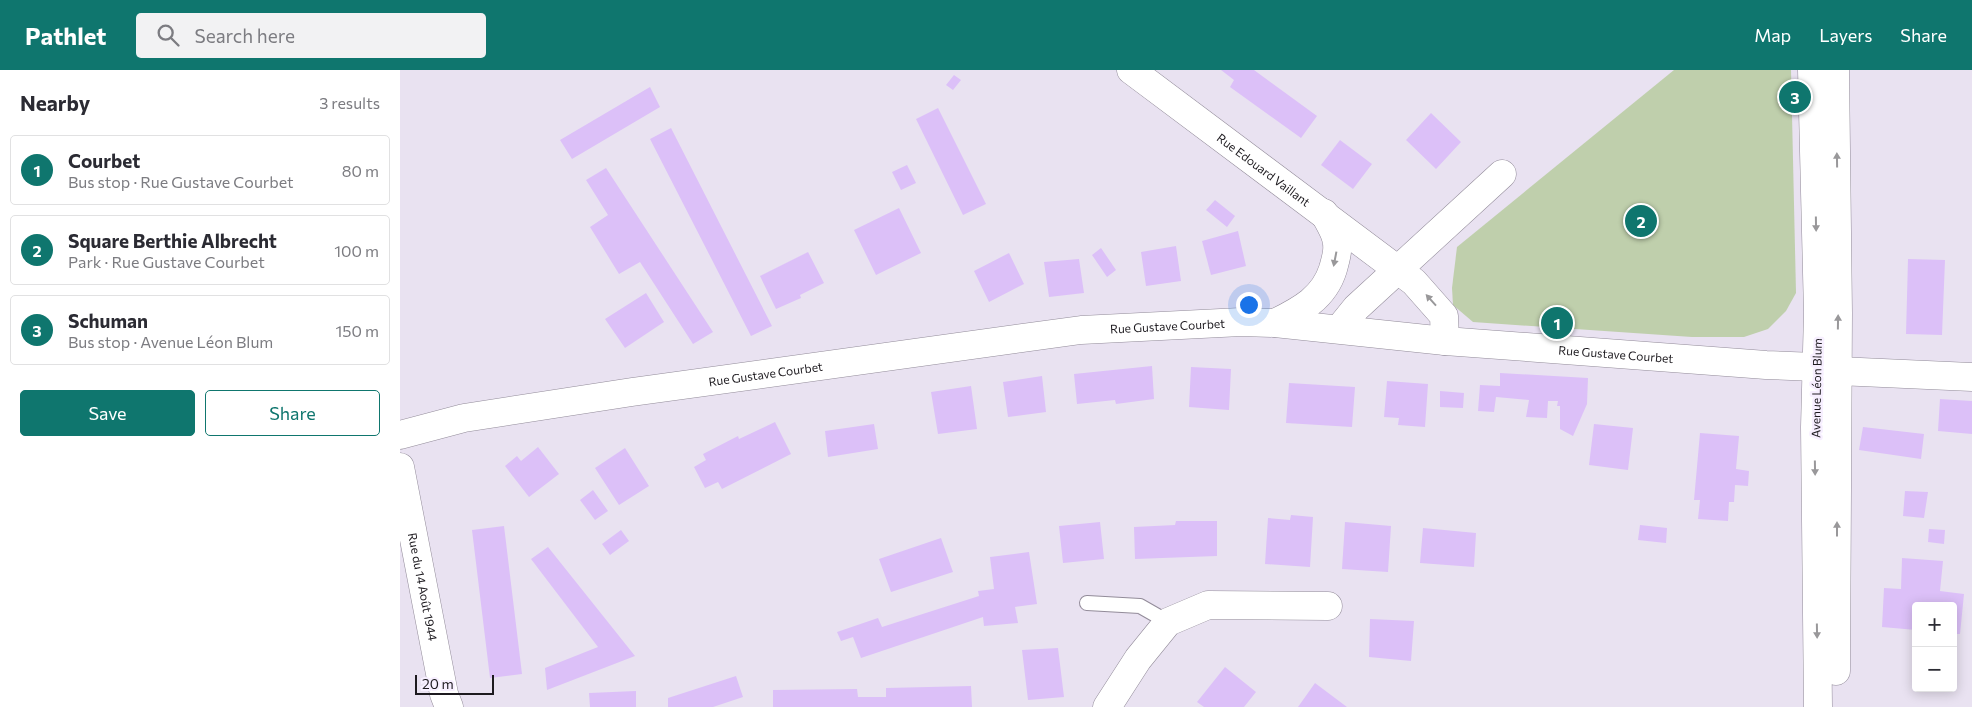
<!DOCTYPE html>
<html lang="en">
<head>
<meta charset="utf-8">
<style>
	body { margin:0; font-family:Commissioner,sans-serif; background:#f2f2f3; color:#2b2b33 }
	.controls { position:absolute; right:15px; bottom:15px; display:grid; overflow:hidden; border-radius:5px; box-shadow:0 2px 12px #0003 }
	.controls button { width:45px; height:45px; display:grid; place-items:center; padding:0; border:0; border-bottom:1px solid #e1e1e2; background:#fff; color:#2b2b33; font:25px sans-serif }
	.scale { position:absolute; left:15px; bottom:12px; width:79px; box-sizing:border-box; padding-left:5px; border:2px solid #1d1a1f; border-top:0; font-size:14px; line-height:18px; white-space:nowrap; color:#1d1a1f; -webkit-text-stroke:4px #f7efff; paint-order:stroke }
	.you { position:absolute; left:848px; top:234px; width:18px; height:18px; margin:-12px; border:4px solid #fff; border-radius:50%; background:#1a73e8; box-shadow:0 0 0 8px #1a73e833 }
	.badge { display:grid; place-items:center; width:32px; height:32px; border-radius:50%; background:#0f766e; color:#fff; font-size:16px; font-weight:700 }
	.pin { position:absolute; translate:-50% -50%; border:2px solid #fff; box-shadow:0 1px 5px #0006 }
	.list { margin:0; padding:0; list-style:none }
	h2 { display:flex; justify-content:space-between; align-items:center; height:65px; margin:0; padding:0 20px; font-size:21px }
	h2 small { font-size:16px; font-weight:400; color:#7c7c81 }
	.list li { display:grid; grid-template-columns:32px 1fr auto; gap:15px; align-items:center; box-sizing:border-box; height:70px; margin:0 10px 10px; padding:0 10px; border:1px solid #e1e1e2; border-radius:5px }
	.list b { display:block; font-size:19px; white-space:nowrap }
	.list p { margin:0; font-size:16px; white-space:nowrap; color:#7c7c81 }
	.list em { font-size:16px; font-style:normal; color:#7c7c81 }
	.actions { display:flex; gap:10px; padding:15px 20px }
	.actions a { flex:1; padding:11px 0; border:1px solid #0f766e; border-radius:5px; text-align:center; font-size:18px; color:#0f766e }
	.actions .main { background:#0f766e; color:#fff }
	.icon { flex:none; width:28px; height:28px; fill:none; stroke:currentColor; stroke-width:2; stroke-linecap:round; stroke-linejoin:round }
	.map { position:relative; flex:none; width:1572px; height:637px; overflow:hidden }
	header { display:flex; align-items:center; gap:30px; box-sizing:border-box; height:70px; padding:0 25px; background:#0f766e; color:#fff }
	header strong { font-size:24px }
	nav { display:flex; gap:28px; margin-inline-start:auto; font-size:18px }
	.search { width:350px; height:45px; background:#f2f2f3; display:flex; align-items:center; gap:12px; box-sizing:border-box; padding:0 18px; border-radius:5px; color:#7c7c81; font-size:19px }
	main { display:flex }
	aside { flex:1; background:#fff }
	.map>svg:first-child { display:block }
	.green { fill:#bfcfac }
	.building { fill:#dcc0f8 }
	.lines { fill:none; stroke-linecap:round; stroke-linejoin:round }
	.service-casing { stroke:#928b99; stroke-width:16 }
	.minor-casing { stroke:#928b99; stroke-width:29 }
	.tertiary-casing { stroke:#928b99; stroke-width:29 }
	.secondary-casing { stroke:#928b99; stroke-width:29 }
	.service { stroke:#fff; stroke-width:14 }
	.minor { stroke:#fff; stroke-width:28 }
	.tertiary { stroke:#fff; stroke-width:28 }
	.secondary { stroke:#fff; stroke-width:28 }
	.oneway { fill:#99989a }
	.labels { text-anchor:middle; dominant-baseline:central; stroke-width:5; stroke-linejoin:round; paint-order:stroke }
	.street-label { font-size:12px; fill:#1d1a1f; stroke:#f7efff }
</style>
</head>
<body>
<header>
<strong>Pathlet</strong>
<div class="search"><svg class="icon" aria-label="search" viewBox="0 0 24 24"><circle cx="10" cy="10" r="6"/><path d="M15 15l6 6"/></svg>Search here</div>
<nav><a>Map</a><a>Layers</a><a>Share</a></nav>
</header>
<main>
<aside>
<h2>Nearby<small>3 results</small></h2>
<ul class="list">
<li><span class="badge">1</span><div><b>Courbet</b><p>Bus stop · Rue Gustave Courbet</p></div><em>80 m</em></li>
<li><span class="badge">2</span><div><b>Square Berthie Albrecht</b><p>Park · Rue Gustave Courbet</p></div><em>100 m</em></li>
<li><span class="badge">3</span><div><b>Schuman</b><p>Bus stop · Avenue Léon Blum</p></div><em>150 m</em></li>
</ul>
<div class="actions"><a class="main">Save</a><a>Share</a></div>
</aside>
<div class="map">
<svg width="1572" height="637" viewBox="0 0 1572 637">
	<rect width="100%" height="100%" fill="#e9e2f1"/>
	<path class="green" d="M1274,0H1391L1396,223L1386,241L1368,259L1344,267H1292L1073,252L1053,235L1052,218L1057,177Z"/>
	<path class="building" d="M821,0H854L917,46L901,68L830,17L834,10Z
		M554,5L561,10L553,20L546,15Z
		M250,17L260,37L172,89L160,70Z
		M538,38L586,134L563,145L516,49Z
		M1031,43L1061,72L1036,99L1006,70Z
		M271,58L372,256L351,266L250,69Z
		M940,70L972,94L953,119L921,95Z
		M507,95L516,113L501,120L492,102Z
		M206,98L313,262L293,274L240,192L219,204L190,157L208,145L186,110Z
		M815,130L835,146L827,157L806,140Z
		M499,138L521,183L476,205L454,160Z
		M838,161L846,196L811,205L802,171Z
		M776,176L781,211L746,216L741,182Z
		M701,178L716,200L707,207L692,185Z
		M408,182L424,213L400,225L401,228L376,239L360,206Z
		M609,183L624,214L589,232L574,201Z
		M679,189L684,223L649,227L644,192Z
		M1508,189L1545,190L1542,265L1506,264Z
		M246,223L264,252L225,278L205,249Z
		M752,296L754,329L716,334L715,330L677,334L674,304Z
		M791,297L831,299L829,340L789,337Z
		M1100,303L1188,308L1187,334L1173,366L1160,359V336H1157L1158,331H1148L1147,348L1126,347L1129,330L1096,327L1094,342L1078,341L1080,315L1100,316Z
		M642,306L646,342L608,347L603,312Z
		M987,311L1028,314L1025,357L998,355L999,348L984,347Z
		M889,313L955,317L952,357L886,353Z
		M571,316L577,359L538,364L531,322Z
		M1040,321L1064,323L1063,338L1040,337Z
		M1540,329L1572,331V364L1538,361Z
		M375,352L391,384L322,419L318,412L305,418L294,397L306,390L303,384L338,366L339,369Z
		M474,354L478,379L428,387L425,361Z
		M1194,354L1233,358L1228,400L1189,395Z
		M1463,357L1524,364L1521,389L1459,380Z
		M1300,363L1339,366L1336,399L1349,401L1348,416L1335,415L1334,432H1329L1328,451L1298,449L1300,430H1294Z
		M138,377L159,404L129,427L105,396L117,386L121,391Z
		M225,378L249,416L219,435L195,398Z
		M193,420L208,441L195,450L180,430Z
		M1505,421L1528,422L1524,448L1503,446Z
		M891,445L913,447L910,497L865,494L868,448L890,450Z
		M776,451H817V486L735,489L734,457L775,455Z
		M700,452L704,489L663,493L659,456Z
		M945,452L991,456L988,502L942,499Z
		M1240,455L1267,458L1266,473L1238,470Z
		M104,456L122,604L90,608L72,460Z
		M1023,458L1076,463L1074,497L1020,493Z
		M1529,459L1545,460L1544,474L1528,472Z
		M221,460L229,471L210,485L202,474Z
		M541,468L553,502L491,522L479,489Z
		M148,477L235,586L147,620L145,598L198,577L131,489Z
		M629,482L637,534L615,537L618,553L584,556L583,547L461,588L453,567L441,571L437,562L478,548L482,557L579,526L578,521L594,519L590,487Z
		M1502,488L1543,491L1540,521L1564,524L1560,564H1553V536H1516V560L1482,557L1484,518L1501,519Z
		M970,549L1014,551L1011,591L969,587Z
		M658,578L664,627L628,630L622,580Z
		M825,597L856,622L844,637H804L797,632Z
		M336,606L343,627L313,637H268V628Z
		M915,613L947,637H898Z
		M571,616L572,637H373V620L457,619L458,627H486V618Z
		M236,621V637H190L189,623Z"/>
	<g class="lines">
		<g class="service-casing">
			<path id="service" d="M687,533L740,536L768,552"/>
		</g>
		<g class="minor-casing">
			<g id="minor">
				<path id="s1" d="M731,0L1014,212L1044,246L1045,271"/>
				<path d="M875,253C901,240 924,228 933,199C936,188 939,179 936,168C934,160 928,151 924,143"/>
				<path d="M939,259L956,238L1102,104"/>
				<path id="s2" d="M0,397L44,624L49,637"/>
				<path d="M707,637L738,589L768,552L808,535L928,536"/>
			</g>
		</g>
		<g class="tertiary-casing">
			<g id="tertiary">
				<path id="s3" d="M0,365L64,348L232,322L681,260L841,252L875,253L1045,271L1366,295L1416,297L1438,301L1572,307"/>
			</g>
		</g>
		<g class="secondary-casing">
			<path id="secondary" d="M1412,0L1418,243L1415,357L1418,637
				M1435,0L1438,243L1436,601"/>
		</g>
		<use href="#service" class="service"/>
		<use href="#minor" class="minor"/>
		<use href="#tertiary" class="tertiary"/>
		<use href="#secondary" class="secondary"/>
	</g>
	<defs><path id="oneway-solid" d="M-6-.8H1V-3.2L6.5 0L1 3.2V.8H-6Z" transform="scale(1.25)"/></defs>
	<g class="oneway">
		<use href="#oneway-solid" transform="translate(1437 90) rotate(-91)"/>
		<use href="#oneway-solid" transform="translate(1416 154) rotate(89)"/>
		<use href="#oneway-solid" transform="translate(935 189) rotate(101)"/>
		<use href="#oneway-solid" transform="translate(1031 230) rotate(-132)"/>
		<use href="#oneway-solid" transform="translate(1438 252) rotate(-89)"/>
		<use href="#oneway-solid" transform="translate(1415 398) rotate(89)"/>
		<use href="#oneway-solid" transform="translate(1437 459) rotate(-90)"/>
		<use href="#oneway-solid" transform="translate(1417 561) rotate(89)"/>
	</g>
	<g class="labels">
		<g class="street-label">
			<text stroke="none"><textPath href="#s1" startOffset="166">Rue Edouard Vaillant</textPath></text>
			<text stroke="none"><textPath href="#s3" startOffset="776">Rue Gustave Courbet</textPath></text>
			<text stroke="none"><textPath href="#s3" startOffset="1226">Rue Gustave Courbet</textPath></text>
			<text stroke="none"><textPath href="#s3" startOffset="371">Rue Gustave Courbet</textPath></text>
			<text transform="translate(1416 318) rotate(-89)">Avenue Léon Blum</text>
			<text stroke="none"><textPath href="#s2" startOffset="122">Rue du 14 Août 1944</textPath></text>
		</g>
	</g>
</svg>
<div class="controls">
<button>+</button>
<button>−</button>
</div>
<div class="scale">20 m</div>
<div class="you"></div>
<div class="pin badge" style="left:1157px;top:253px">1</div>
<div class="pin badge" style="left:1241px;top:151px">2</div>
<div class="pin badge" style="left:1395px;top:27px">3</div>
</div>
</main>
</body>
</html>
